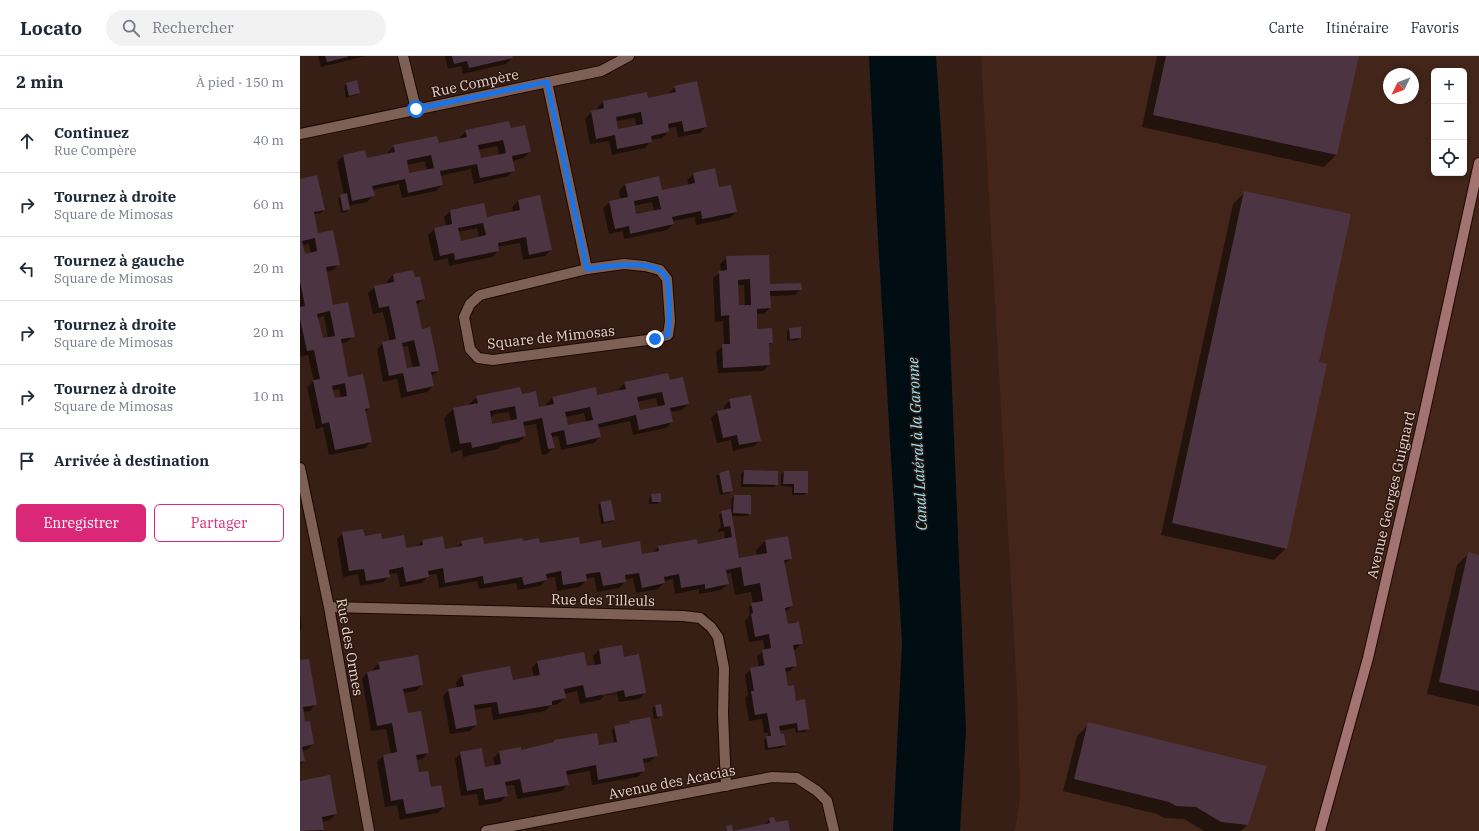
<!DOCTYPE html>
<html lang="fr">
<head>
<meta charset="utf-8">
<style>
	body { margin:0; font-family:"IBM Plex Serif",serif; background:#f2f2f3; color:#1f2937 }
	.controls { position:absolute; right:12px; top:12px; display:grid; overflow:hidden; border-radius:6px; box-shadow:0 2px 6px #0003 }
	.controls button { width:36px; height:36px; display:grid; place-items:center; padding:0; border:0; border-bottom:1px solid #e0e1e3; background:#fff; color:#1f2937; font:20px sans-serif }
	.compass { position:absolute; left:1083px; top:12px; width:36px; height:36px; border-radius:50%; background:#fff; box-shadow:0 2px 6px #0003; rotate:227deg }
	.stop { position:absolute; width:12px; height:12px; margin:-9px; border:3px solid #1a73e8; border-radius:50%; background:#fff }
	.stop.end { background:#1a73e8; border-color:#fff; box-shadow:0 1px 4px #0008 }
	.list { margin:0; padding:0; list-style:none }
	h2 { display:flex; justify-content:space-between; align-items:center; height:52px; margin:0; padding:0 16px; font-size:17px }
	h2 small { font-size:13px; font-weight:400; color:#747a83 }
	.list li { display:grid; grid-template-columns:26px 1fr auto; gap:12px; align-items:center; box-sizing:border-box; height:64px; padding:0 16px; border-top:1px solid #e0e1e3 }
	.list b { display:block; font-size:15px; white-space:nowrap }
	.list p { margin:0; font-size:13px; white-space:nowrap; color:#747a83 }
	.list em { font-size:13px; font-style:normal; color:#747a83 }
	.actions { display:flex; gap:8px; padding:12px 16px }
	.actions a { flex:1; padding:9px 0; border:1px solid #db2777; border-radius:6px; text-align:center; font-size:14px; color:#db2777 }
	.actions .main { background:#db2777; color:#fff }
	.icon { flex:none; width:22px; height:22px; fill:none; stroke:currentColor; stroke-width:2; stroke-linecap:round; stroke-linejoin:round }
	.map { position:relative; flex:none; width:1179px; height:775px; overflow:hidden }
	header { display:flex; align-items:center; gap:24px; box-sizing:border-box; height:56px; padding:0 20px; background:#fff; border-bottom:1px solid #e0e1e3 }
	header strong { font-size:19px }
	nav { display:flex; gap:22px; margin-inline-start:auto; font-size:14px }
	.search { width:280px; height:36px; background:#f2f2f3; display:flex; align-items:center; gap:10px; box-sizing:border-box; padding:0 14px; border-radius:22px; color:#747a83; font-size:15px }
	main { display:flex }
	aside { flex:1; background:#fff }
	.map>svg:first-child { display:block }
	.built { fill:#432519; fill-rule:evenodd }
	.water { fill:#000e14 }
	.shadow { fill:#0007; fill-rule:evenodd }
	.building { fill:#4c3442; fill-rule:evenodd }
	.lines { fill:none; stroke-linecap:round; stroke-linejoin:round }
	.street-casing { stroke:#1d0802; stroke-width:12 }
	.secondary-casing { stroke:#1d0802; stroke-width:12 }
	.street { stroke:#7d6156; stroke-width:10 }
	.secondary { stroke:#a37372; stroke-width:10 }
	.route { stroke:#1a73e8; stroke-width:5 }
	.labels { text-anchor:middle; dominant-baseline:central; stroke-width:3; stroke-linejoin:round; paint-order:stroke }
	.street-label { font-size:14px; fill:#e5d4ce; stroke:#2d160d }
	.water-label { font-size:15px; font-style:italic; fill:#93e4fb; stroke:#2d160d }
</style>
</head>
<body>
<header>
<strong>Locato</strong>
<div class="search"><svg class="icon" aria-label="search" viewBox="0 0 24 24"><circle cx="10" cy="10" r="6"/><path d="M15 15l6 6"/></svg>Rechercher</div>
<nav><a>Carte</a><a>Itinéraire</a><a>Favoris</a></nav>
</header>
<main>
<aside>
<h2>2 min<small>À pied · 150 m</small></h2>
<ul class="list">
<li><svg class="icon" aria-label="ahead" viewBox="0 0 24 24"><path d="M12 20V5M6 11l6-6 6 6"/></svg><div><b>Continuez</b><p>Rue Compère</p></div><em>40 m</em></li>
<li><svg class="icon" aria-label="right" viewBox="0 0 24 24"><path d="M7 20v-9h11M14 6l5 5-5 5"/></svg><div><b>Tournez à droite</b><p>Square de Mimosas</p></div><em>60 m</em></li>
<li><svg class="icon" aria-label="left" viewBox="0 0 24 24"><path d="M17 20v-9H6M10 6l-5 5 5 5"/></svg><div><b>Tournez à gauche</b><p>Square de Mimosas</p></div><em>20 m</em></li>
<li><svg class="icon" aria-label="right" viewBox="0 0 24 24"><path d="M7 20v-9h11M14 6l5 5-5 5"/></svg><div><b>Tournez à droite</b><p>Square de Mimosas</p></div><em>20 m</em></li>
<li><svg class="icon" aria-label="right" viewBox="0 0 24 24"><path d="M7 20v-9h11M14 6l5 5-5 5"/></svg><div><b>Tournez à droite</b><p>Square de Mimosas</p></div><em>10 m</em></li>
<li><svg class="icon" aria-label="arrive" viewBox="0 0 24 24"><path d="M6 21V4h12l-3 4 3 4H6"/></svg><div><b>Arrivée à destination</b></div></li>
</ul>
<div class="actions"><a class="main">Enregistrer</a><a>Partager</a></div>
</aside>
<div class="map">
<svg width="1179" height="775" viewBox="0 0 1179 775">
	<rect width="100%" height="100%" fill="#371f16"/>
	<path class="built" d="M681,0H1179V775H715L720,741L717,635ZM1134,15H1164V117H1134ZM1089,18H1113V42H1089Z"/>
	<path class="water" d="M569,0H636L642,90L666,674L660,775H593L602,587L577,166Z"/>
	<path class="shadow" d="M18,0H66L21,11Z
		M145,0H211L212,2L206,8L163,18L161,10L148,13Z
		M857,0H1058L1036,99L1024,111L842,71Z
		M46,28L59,37L56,39L46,42L44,31Z
		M375,31L406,71L400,77L378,81L376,71L368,72V76L362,82L351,84L345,92L312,99L309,85L290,88L285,63L291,56L298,55L297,52L303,46L347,43L369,38V37ZM335,62L336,70L318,74L316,65Z
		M210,74L230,96L224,102L212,105L214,114L208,120L174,128L171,113L140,120L142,129L136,135L102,142L99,128L72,134L73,140L67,146L48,150L49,153L46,156L41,157L38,142L44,139L37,106L43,100L64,95L66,103L88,99V96L94,90L138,88L160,84V81L166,75ZM197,90L199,99L180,103L178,94ZM125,105L127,114L108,118L107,109Z
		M394,118L419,134L436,156L430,162L396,169L395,161L372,165L373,168L367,174L324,183L323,175L309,178L303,152L310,146L321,144L319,135L325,128L361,135L389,130L387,124ZM352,146L354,155L335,159L333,150Z
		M0,124L24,154L21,157L13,158L18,178L39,208L33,214L26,216L33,250L54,280L47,286L40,288L48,322L69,352L65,356L71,386L65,392L29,399L23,371L16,373L7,331L14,325L8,299L1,301L0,297ZM9,188L11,198L4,199L2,189ZM24,260L28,282L22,284L17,262ZM39,333L41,342L34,344L32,334Z
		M945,136L986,492L974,504L861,479L933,148Z
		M218,145L251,194L245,200L223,204L220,187L197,191L198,195L192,201L149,210L148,202L134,205L128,179L134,173L146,170L144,161L150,155L186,162L213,156L212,151ZM177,172L179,182L160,186L158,176Z
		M427,201L469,229L501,233L495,239L470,240V252L464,258H456V274L472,286L468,290L469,309L463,315L418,317L416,296L424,289L423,265L415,266L413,222L421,216L420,208ZM437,229H444L445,250H438Z
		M93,219L124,243L116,249L121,274L138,315L131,321L133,330L127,336L101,342L97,323L83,326L77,293L83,287L90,286L83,256L73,258L68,237L75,231L88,228L87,225ZM108,290L113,312L106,313L102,291Z
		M489,273L500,282L497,284L487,285V276Z
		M369,325L388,348L382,354L370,356L372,366L366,372L333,379L330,365L298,372L300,381L294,387L261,394L258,380L251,381L253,392L247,398L242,399L236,368L223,370L225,380L219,386L201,390L198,393L163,401L162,394L151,397L144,362L153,353L167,350L177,341L221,339L239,352L247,350L246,348L252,342L296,340L319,336V333L325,327ZM356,342L358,351L339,355L337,346ZM209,356L211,365L192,369L190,362L195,358ZM284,357L286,366L267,370L265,361Z
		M430,344L460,384L454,390L433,395L431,384L417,387L411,362L417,356L424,354V350Z
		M444,415L477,428L474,431H441V418Z
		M428,416L432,434L429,437L420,439L416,420L419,418Z
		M484,416L507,436L504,439H492V431L481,430V419Z
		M352,439L360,445L357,448H349V442Z
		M434,440L450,457L447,460H431L439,503L457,500L456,494L465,485L491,502L484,509L492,550L485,557L487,569L501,588L495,594H493L496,609L490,615L484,616L487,630L495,645L508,673L505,676L496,677L495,672L479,675L485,689L482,692L465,694L464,684L468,681V677H464L462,663L449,665L445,642L448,639L445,619L451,613L459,611L457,601L465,594L463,584L449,586L445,565L450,559L449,551L453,548L451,536L435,539L431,517L426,518L428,528L421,534L399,538V533L375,538L373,523L364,525V527L358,533L336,537L333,522L324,524L325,526L319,532L297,536L294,521L285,523L286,525L279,531L257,535L255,521L246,522V524L240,530L218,534L216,527L179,533L177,525L139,532L137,518L128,519V521L122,527L100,531L97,517L88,518L89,520L83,526L60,530L58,518L43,521L37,483L43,477L82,485L105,493L116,491L122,485L145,494L156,492L162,486L183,490L222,486L279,489L342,499L353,497L359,490L397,489L425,484L424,475L418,476V474L421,471L419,459L422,456L431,454L432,442ZM462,598H464L467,614H465Z
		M301,446L314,464L311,466L301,468L298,449Z
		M1169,497L1179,500V650L1127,638L1157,509Z
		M0,561L2,572L0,574Z
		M321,590L323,602L345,636L339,643L319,646L317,638L304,640L300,644L280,648L277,635L264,638L265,642L258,648L250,650L245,655L193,664L191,651L174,654L176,669L170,675L150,678L143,640L149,634L157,632L156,626L162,620L209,611L212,625L234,621L232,612L238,605L286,612L295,610L293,600L299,594ZM317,635V637L302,640V638Z
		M0,605L16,648L10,655L2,656L4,667L13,688L7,694L2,695L4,705L0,709Z
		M79,607L122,629L116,635L103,637L107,658L128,697L122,703L116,704L119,718L144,751L138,757L100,764L97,749L85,751L77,706L83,700L91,699L86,673L71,675L62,623L68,616H73V613Z
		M355,650L362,659L359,662L354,663L352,653Z
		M330,666L356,700L350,706L343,707L344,714L338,721L292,729L290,715L266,719L268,728L262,735L217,743L214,729L205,730L207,739L201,746L179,750L177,738L161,740L155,703L161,697L185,712L195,710L193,702L200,696L220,695L252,688L255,685L298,690L314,687L312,674L314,671L327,668Z
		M789,668L965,711L947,769L941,775H904L884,763L864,762L857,758L763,735L777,680Z
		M0,726L36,758L30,764L22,766L23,773L22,775H0Z
		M470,763L489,775H434L463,770Z"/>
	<path class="building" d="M25,0H47L48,1L27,6Z
		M152,0H212L213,2L169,12L167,5L154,8Z
		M866,0H1059L1037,99L853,59Z
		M57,24L60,37L49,40L46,27Z
		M397,25L407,71L384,76L382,65L368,68L369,76L351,80L352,86L317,93L315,79L296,83L291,55L304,52L303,45L347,36L348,42L376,36L374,30ZM341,56L343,68L318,73L316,61Z
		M209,65L211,72L225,69L231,96L212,100L215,115L180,122L177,108L140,115L143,129L108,137L105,123L72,130L75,140L52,145L43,99L65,94L67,102L95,96L93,89L137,80L139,87L167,81L165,74ZM203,84L206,97L181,102L178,89ZM131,99L134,112L109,117L107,104Z
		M415,112L419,131L431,129L437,156L402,163L401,155L386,158L372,161L374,168L330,178L329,170L315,173L309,145L328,141L325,128L359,120L362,134L395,127L393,117ZM358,140L361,153L336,158L334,145Z
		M17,119L25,154L14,156L18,177L33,174L40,209L26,211L33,249L48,246L55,281L41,283L48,321L63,318L70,352L65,353L72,386L35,394L29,366L22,368L13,324L20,323L14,294L7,295L0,263V251L5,250L0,225V123ZM15,182L17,195L5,198L2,185ZM30,255L35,280L23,282L17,258ZM45,327L47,340L35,342L32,330Z
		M944,135L1051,158L1019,306L1027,308L987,493L872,467Z
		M47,137L50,153L43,155L40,139Z
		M240,139L252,194L229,199L226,181L198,187L199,195L155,204L154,197L140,200L134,172L152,168L150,154L184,147L187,161L220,154L218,144ZM183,167L186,179L161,185L158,172Z
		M469,199L470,228L501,227L502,234L470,235L471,252L457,253V273L472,272L473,287H469L470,309L423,312L422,288H430L429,259L421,260L419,215L427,214L426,200ZM450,223L451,249H439L438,224Z
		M113,214L115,221H120L125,243L116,245L122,273L130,271L139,315L131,316L134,330L107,336L103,317L89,320L82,286L96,283L89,250L79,252L74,230L94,226L93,218ZM114,284L120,310L107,312L102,287Z
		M501,271V282L490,283L489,272Z
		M368,317L370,324L383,321L389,348L370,352L373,366L339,374L336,359L298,368L301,381L267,389L264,374L251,377L255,392L248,393L242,362L223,366L226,380L172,392L171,386L160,388L153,352L178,347L176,340L220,331L222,338L236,335L239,351L254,348L252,341L296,331L297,339L326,333L324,326ZM362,336L365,349L340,354L337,341ZM215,350L217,363L192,368L190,355ZM290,351L293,364L268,369L265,356Z
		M451,339L461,385L439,389L437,379L423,382L417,355L431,352L429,343Z
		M429,414L433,435L423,437L419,417Z
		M444,414L478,415V429L443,428Z
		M484,415H508V437H494V428H483Z
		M361,437V446H352L351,438Z
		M434,439H451V458L433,457Z
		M311,444L315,464L304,466L300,446Z
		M431,453L439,502L467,497L465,484L488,480L492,503L484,504L493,550L485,552L488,568L499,566L503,588L493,589L497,610L485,612L488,630L494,629L496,645L505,643L509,673L498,675L497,667L479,670L481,678H484L486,689L468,692L466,680H471L467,657L455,659L451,635H454L450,612L465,609L462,594L471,592L469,578L455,581L451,558L453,557L451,547L463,545L460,527L444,530L441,511L426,514L429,528L405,533V528L381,532L379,518L364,521L365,527L342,532L339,517L325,519L326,526L303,530L300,516L286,518L287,525L263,529L261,515L246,518L247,524L224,529L222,521L184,528L183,520L145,527L143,512L128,515L129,521L106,526L103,511L89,514L90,521L66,525L64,513L49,515L42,476L63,473L65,480L81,477L82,483L104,479L106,492L123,489L122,484L143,480L145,493L162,490L161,485L183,481L184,488L222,482L223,485L239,482L240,487L279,481L280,488L301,484L302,492L340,485L342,498L359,495L358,490L380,486L397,483L398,488L432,481L430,470L424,471L421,455Z
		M1168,496L1179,499V635L1139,626Z
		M322,589L324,601L339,598L346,637L325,641L324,634L286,642L283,629L264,633L266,642L252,645V649L199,658L197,646L174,649L177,669L156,673L148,633L164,630L162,619L210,610L213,624L240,619L237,605L284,596L287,610L301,608L299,593Z
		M118,599L123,629L103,633L108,657L121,655L129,697L116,699L119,716L128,715L131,731L141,729L145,751L106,758L103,743L91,745L83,699L97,696L92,667L77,670L67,616L80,613L78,606Z
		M9,603L17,649L3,651L5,666L10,665L14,688L2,691L5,705L0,706V604Z
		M361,648L363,660L357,661L355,649Z
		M350,661L358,700L343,703L345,715L298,724L296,709L266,715L269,729L223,737L220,723L205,726L208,740L185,744L183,732L167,735L160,696L182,692L185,711L201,708L199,695L221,691V694L254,686V684L297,677L299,689L317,686L314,670L330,667L329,665Z
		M788,666L967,710L948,769L921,766L896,751L876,750L869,746L774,723Z
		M30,719L37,758L22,761L24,774L0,775V725Z
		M474,761L476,766L488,764L490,775H427L426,770L432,769L433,775L470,767L469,762Z"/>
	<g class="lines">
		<g class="street-casing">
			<path id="street" d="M103,0L116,53
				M247,26L287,213
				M0,78L301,15L329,0
				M324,208L345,210L360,214L367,223L370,265L368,279L355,283L193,304L178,302L170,293L164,261L170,248L180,239L287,213Z
				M0,412L29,551L69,775
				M29,551L383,560L400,562L411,571L418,581L424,612L423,658L426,730
				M186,775L472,721L497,722L517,735L527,745L534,775"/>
		</g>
		<g class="secondary-casing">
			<path id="secondary" d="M1020,775L1068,602L1120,377L1179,107"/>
		</g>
		<use href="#street" class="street"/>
		<use href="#secondary" class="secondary"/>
	</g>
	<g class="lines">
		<path class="route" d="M116,53L247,26L287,213C305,211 361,200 367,224C369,230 368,237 369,242C369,255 370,266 368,279L355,283"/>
	</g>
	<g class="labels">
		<g class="street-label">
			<text transform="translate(175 27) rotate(-12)">Rue Compère</text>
			<text transform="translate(251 281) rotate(-6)">Square de Mimosas</text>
			<text transform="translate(1091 439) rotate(-77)">Avenue Georges Guignard</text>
			<text transform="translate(303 544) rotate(1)">Rue des Tilleuls</text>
			<text transform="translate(50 591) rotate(80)">Rue des Ormes</text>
			<text transform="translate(372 726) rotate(-11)">Avenue des Acacias</text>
		</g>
		<g class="water-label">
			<text transform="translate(617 388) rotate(-93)">Canal Latéral à la Garonne</text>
		</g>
	</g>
</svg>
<div class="controls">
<button>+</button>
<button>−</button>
<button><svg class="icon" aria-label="locate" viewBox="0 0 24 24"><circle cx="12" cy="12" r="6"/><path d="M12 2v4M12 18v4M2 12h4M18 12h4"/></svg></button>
</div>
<svg class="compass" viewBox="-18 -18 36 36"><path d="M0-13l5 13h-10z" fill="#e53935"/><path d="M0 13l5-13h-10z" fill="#747a83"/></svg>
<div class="stop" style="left:116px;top:53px"></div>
<div class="stop end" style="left:355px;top:283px"></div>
</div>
</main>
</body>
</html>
